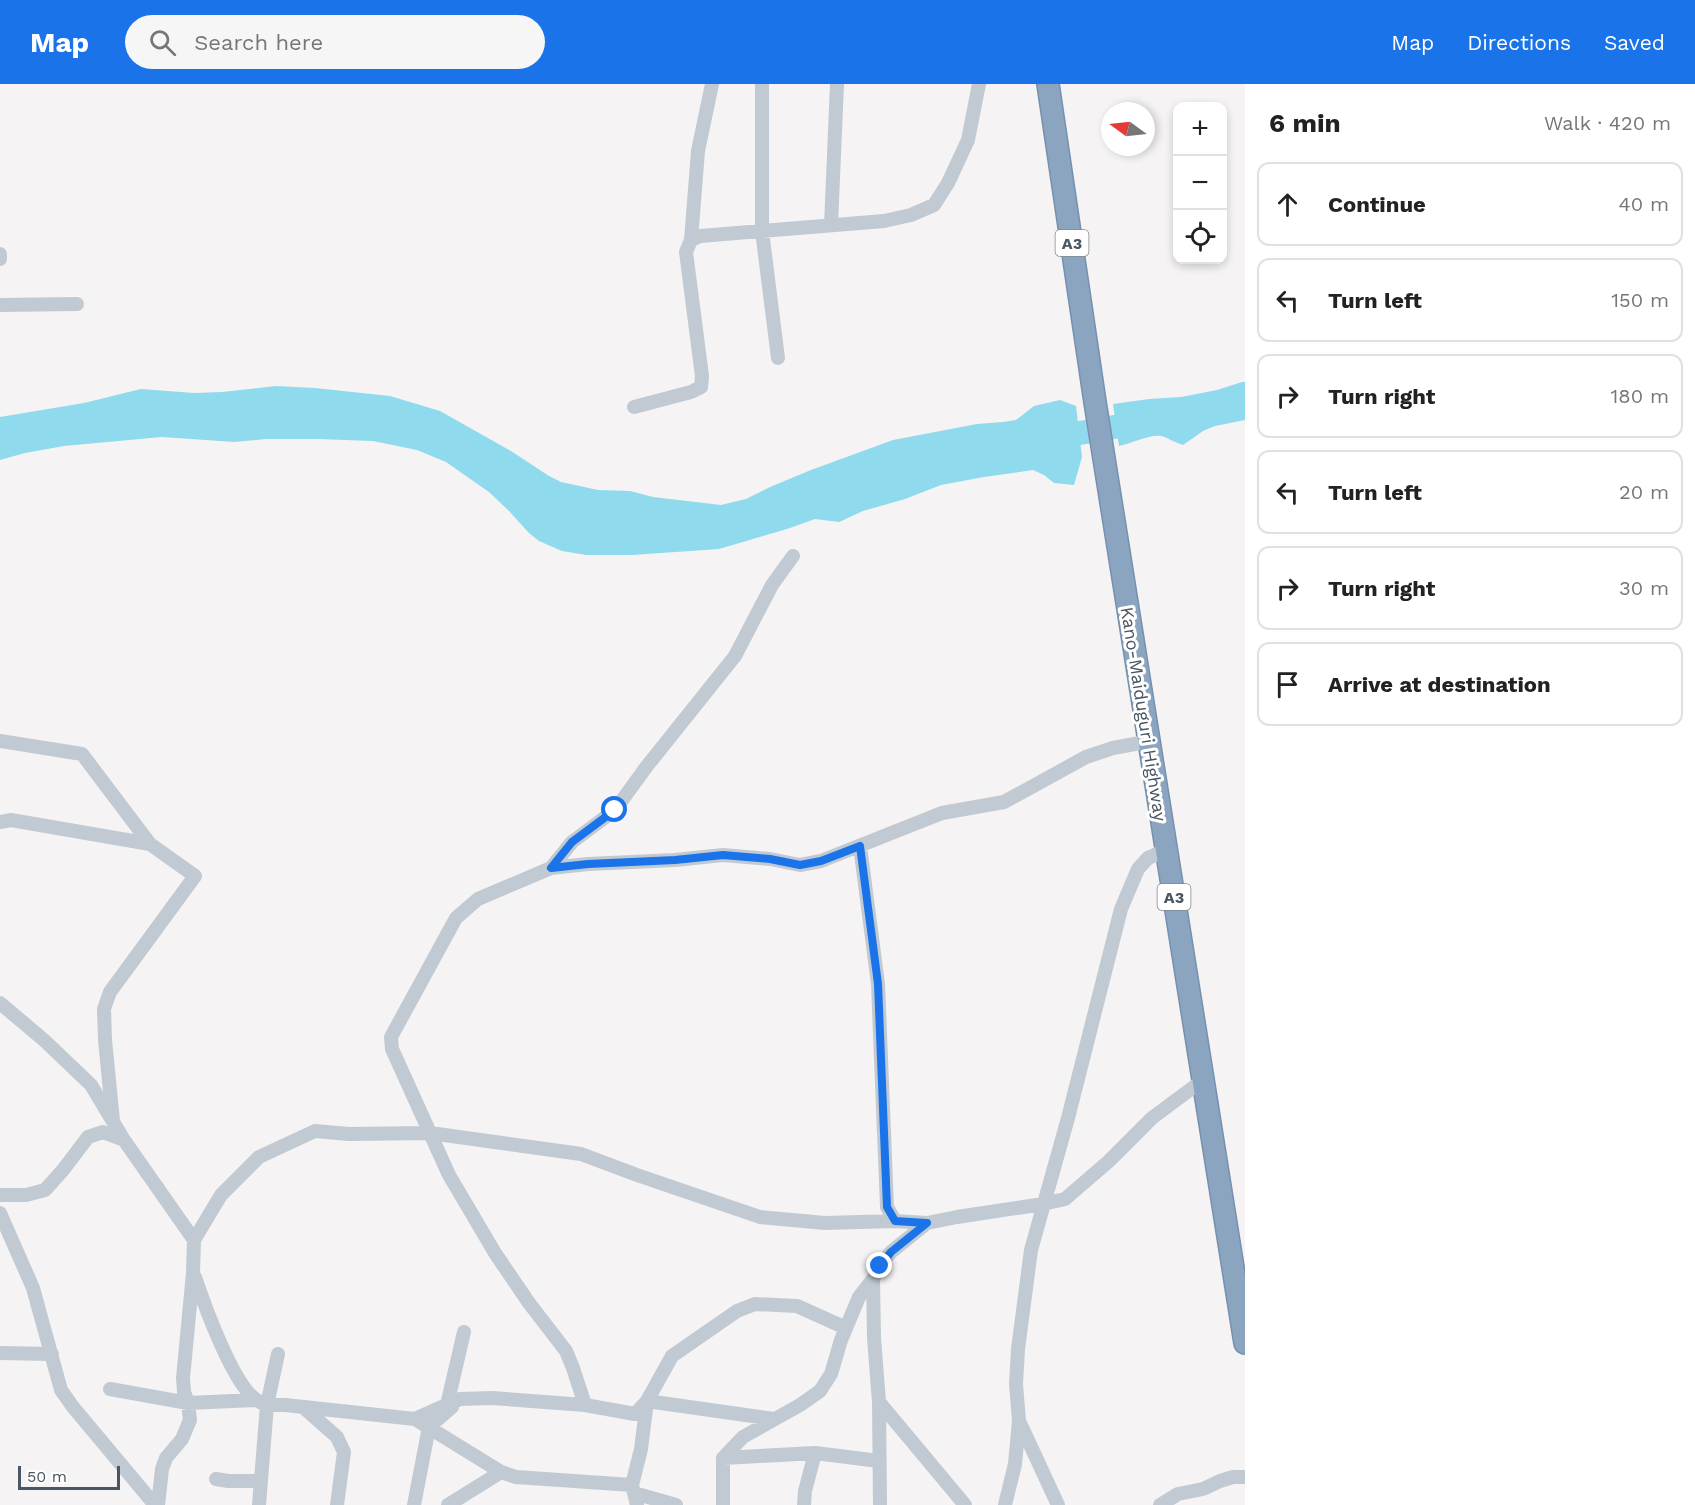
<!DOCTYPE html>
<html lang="en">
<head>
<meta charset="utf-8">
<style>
	body { margin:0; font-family:"Work Sans",sans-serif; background:#f6f6f6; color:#222 }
	.controls { position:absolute; right:18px; top:18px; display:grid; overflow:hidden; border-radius:12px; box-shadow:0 3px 9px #0003 }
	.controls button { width:54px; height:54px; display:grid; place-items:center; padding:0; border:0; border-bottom:2px solid #e0e0e0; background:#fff; color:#222; font:30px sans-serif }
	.compass { position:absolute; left:1101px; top:18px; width:54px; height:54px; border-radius:50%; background:#fff; box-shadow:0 3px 9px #0003; rotate:285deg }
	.scale { position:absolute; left:18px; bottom:15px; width:102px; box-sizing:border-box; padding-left:6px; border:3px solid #4a5661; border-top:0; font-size:16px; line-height:21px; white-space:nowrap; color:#4a5661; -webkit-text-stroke:4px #fff; paint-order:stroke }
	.stop { position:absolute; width:18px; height:18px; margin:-14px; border:4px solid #1a73e8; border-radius:50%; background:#fff }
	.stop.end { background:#1a73e8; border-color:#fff; box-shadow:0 2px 6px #0008 }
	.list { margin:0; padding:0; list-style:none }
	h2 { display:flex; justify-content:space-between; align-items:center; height:78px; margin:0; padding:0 24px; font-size:26px }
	h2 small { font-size:20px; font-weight:400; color:#767676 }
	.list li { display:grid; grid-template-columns:39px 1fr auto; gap:18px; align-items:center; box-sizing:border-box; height:84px; margin:0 12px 12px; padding:0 12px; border:2px solid #e0e0e0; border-radius:12px }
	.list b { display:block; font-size:22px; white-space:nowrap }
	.list em { font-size:20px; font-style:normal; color:#767676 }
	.icon { flex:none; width:33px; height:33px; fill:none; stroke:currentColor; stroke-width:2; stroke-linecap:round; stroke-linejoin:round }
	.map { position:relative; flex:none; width:1245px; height:1421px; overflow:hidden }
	header { display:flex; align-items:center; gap:36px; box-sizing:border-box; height:84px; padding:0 30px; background:#1a73e8; color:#fff }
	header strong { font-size:28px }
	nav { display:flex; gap:33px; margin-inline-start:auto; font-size:21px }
	.search { width:420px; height:54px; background:#f6f6f6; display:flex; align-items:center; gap:15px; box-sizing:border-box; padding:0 21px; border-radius:33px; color:#767676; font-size:22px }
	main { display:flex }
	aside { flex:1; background:#fff }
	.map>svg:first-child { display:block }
	.water { fill:#90daee }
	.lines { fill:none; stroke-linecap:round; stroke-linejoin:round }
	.river { stroke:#90daee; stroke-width:24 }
	.highway-casing { stroke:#7690ad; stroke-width:24 }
	.minor { stroke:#c1cad2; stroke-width:14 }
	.highway { stroke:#8ba5c1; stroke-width:21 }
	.route { stroke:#1a73e8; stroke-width:8 }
	.labels { text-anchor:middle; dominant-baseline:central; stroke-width:6; stroke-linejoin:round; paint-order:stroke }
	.shield { fill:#fff; stroke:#808990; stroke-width:1.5 }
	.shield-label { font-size:16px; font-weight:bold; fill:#4a5661 }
	.street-label { font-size:18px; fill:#4a5661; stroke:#fff }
</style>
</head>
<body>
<header>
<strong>Map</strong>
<div class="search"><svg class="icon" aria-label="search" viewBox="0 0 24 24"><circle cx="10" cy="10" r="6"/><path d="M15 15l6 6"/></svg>Search here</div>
<nav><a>Map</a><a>Directions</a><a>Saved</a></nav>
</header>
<main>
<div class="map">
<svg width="1245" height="1421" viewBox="0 0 1245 1421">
	<rect width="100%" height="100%" fill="#f5f3f3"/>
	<path class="water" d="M1242,298H1245V336L1215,342L1203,347L1183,361C1176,359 1166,353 1161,352C1151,350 1129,360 1119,362L1113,320L1149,315L1181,313L1217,306Z
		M276,302L315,304L390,312L440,327L511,367L549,392L561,398L598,406L630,407L653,413L721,421L746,415L770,403L811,386L893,356L977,340L1003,338L1016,336L1034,322L1060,316L1076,322L1082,373L1074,401L1054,399L1044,391L1033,386L984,393L941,401L905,415L863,427L839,438L815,435L787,445L719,465L632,471H586L562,467L539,457L529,449L509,427L489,408L446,378L417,366L373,357L318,355H266L234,358L162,353L64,362L25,369L0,376V333L84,319L141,305L194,309L222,308Z"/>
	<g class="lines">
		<path class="river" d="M1046,355L1148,337"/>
		<g class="highway-casing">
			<path id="highway" d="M1048,0L1095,318L1245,1259"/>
		</g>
		<path class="minor" d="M762,0V147L778,274
			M831,141L837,0
			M691,156L698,67L712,0
			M0,170V175
			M0,221L77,220
			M634,323L691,308L701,303L702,292L686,168L691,156L700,152L884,137L911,131L934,121L948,99L968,56L979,0
			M0,657L82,670L150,760L195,792L110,908L104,925L105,956L113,1037
			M0,738L11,736L150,760
			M860,762L878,900L887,1123L895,1137
			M551,784L572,758L615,726L647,682L735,572L772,501L793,472
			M0,919L45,957L91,1001L124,1056L194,1156
			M0,1111H26L45,1106L63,1086L88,1053L103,1048L124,1056
			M0,1129L33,1204L61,1306L73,1323L155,1421
			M195,1193C204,1220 234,1304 258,1317C266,1322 275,1321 285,1321L415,1335L501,1388L516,1393L632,1401
			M873,1195L874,1254L879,1318L880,1421
			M0,1269L52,1270
			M110,1305L188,1319L255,1316
			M879,1318L965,1421
			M447,1321L464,1248
			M585,1321L573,1284L566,1267L529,1219L495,1169L449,1091L392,965L391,953L456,834L478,815L551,784L588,780L675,776L723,771L770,775L800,781L821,777L942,729L1004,718L1086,673L1113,664L1140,659L1149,660
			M303,1323L337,1353L344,1368L337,1421
			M415,1335L460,1315L492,1314L585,1321L635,1330L647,1317L641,1365L632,1401L637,1421
			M774,1335L647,1317L672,1272L737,1227L755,1220L797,1222L846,1244
			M1020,1339L1058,1421
			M723,1374L815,1369L879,1377
			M216,1395L228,1397H260
			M634,1409L676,1421
			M158,1421L162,1385L166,1374L182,1355L190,1336L188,1319L184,1308L183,1294L193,1189L194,1156L221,1111L259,1073L315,1047L349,1050L430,1049L581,1070L637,1091L760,1133L825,1139L895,1137L927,1139L957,1133L1043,1120L1065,1115L1109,1077L1152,1034L1203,996
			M259,1421L267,1321L278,1270
			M414,1421L429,1343L452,1323
			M448,1421L501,1388
			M723,1421V1374L743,1353L800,1321L820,1307L831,1290L841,1256L859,1213L873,1195L880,1182L891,1168L927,1139
			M804,1421L805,1407L815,1369
			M1005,1421L1015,1380L1019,1337L1016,1300L1018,1265L1031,1166L1068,1034L1121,825L1138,785L1148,774L1166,766
			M1160,1421L1178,1410L1203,1405L1220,1397L1233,1393H1245"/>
		<use href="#highway" class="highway"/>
	</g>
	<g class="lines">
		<path class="route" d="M615,726L572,758L551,784L588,780L675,776L723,771L770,775L800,781L821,777L860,762L878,900L887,1123L895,1137L927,1139L891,1168L880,1182"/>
	</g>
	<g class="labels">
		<g class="shield">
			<rect x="1055.5" y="146" width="33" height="26" rx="4.5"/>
			<rect x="1157.5" y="800" width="33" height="26" rx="4.5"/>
		</g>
		<g class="shield-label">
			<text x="1072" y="159">A3</text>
			<text x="1174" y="813">A3</text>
		</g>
		<g class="street-label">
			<text transform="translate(1144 630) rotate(81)">Kano-Maiduguri Highway</text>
		</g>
	</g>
</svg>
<div class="controls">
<button>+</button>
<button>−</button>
<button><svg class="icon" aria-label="locate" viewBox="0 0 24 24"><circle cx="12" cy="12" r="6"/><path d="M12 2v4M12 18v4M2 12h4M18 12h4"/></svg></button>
</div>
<svg class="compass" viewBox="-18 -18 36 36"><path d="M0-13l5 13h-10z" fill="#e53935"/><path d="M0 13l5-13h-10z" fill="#767676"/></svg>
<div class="scale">50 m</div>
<div class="stop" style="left:615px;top:726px"></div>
<div class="stop end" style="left:880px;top:1182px"></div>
</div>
<aside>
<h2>6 min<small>Walk · 420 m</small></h2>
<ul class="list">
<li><svg class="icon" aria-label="ahead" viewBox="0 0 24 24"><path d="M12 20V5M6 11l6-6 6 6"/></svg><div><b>Continue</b></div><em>40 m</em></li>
<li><svg class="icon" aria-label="left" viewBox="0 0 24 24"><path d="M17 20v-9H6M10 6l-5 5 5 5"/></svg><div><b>Turn left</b></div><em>150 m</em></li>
<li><svg class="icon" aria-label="right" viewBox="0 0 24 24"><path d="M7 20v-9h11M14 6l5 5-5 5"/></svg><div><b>Turn right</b></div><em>180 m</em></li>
<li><svg class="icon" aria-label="left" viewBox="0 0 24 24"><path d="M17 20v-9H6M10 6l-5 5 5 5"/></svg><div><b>Turn left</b></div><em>20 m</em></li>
<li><svg class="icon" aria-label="right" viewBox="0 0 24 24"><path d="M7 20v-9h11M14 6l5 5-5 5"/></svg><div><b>Turn right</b></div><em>30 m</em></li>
<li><svg class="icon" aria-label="arrive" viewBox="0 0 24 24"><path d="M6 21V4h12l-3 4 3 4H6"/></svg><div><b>Arrive at destination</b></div></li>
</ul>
</aside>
</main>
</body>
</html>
